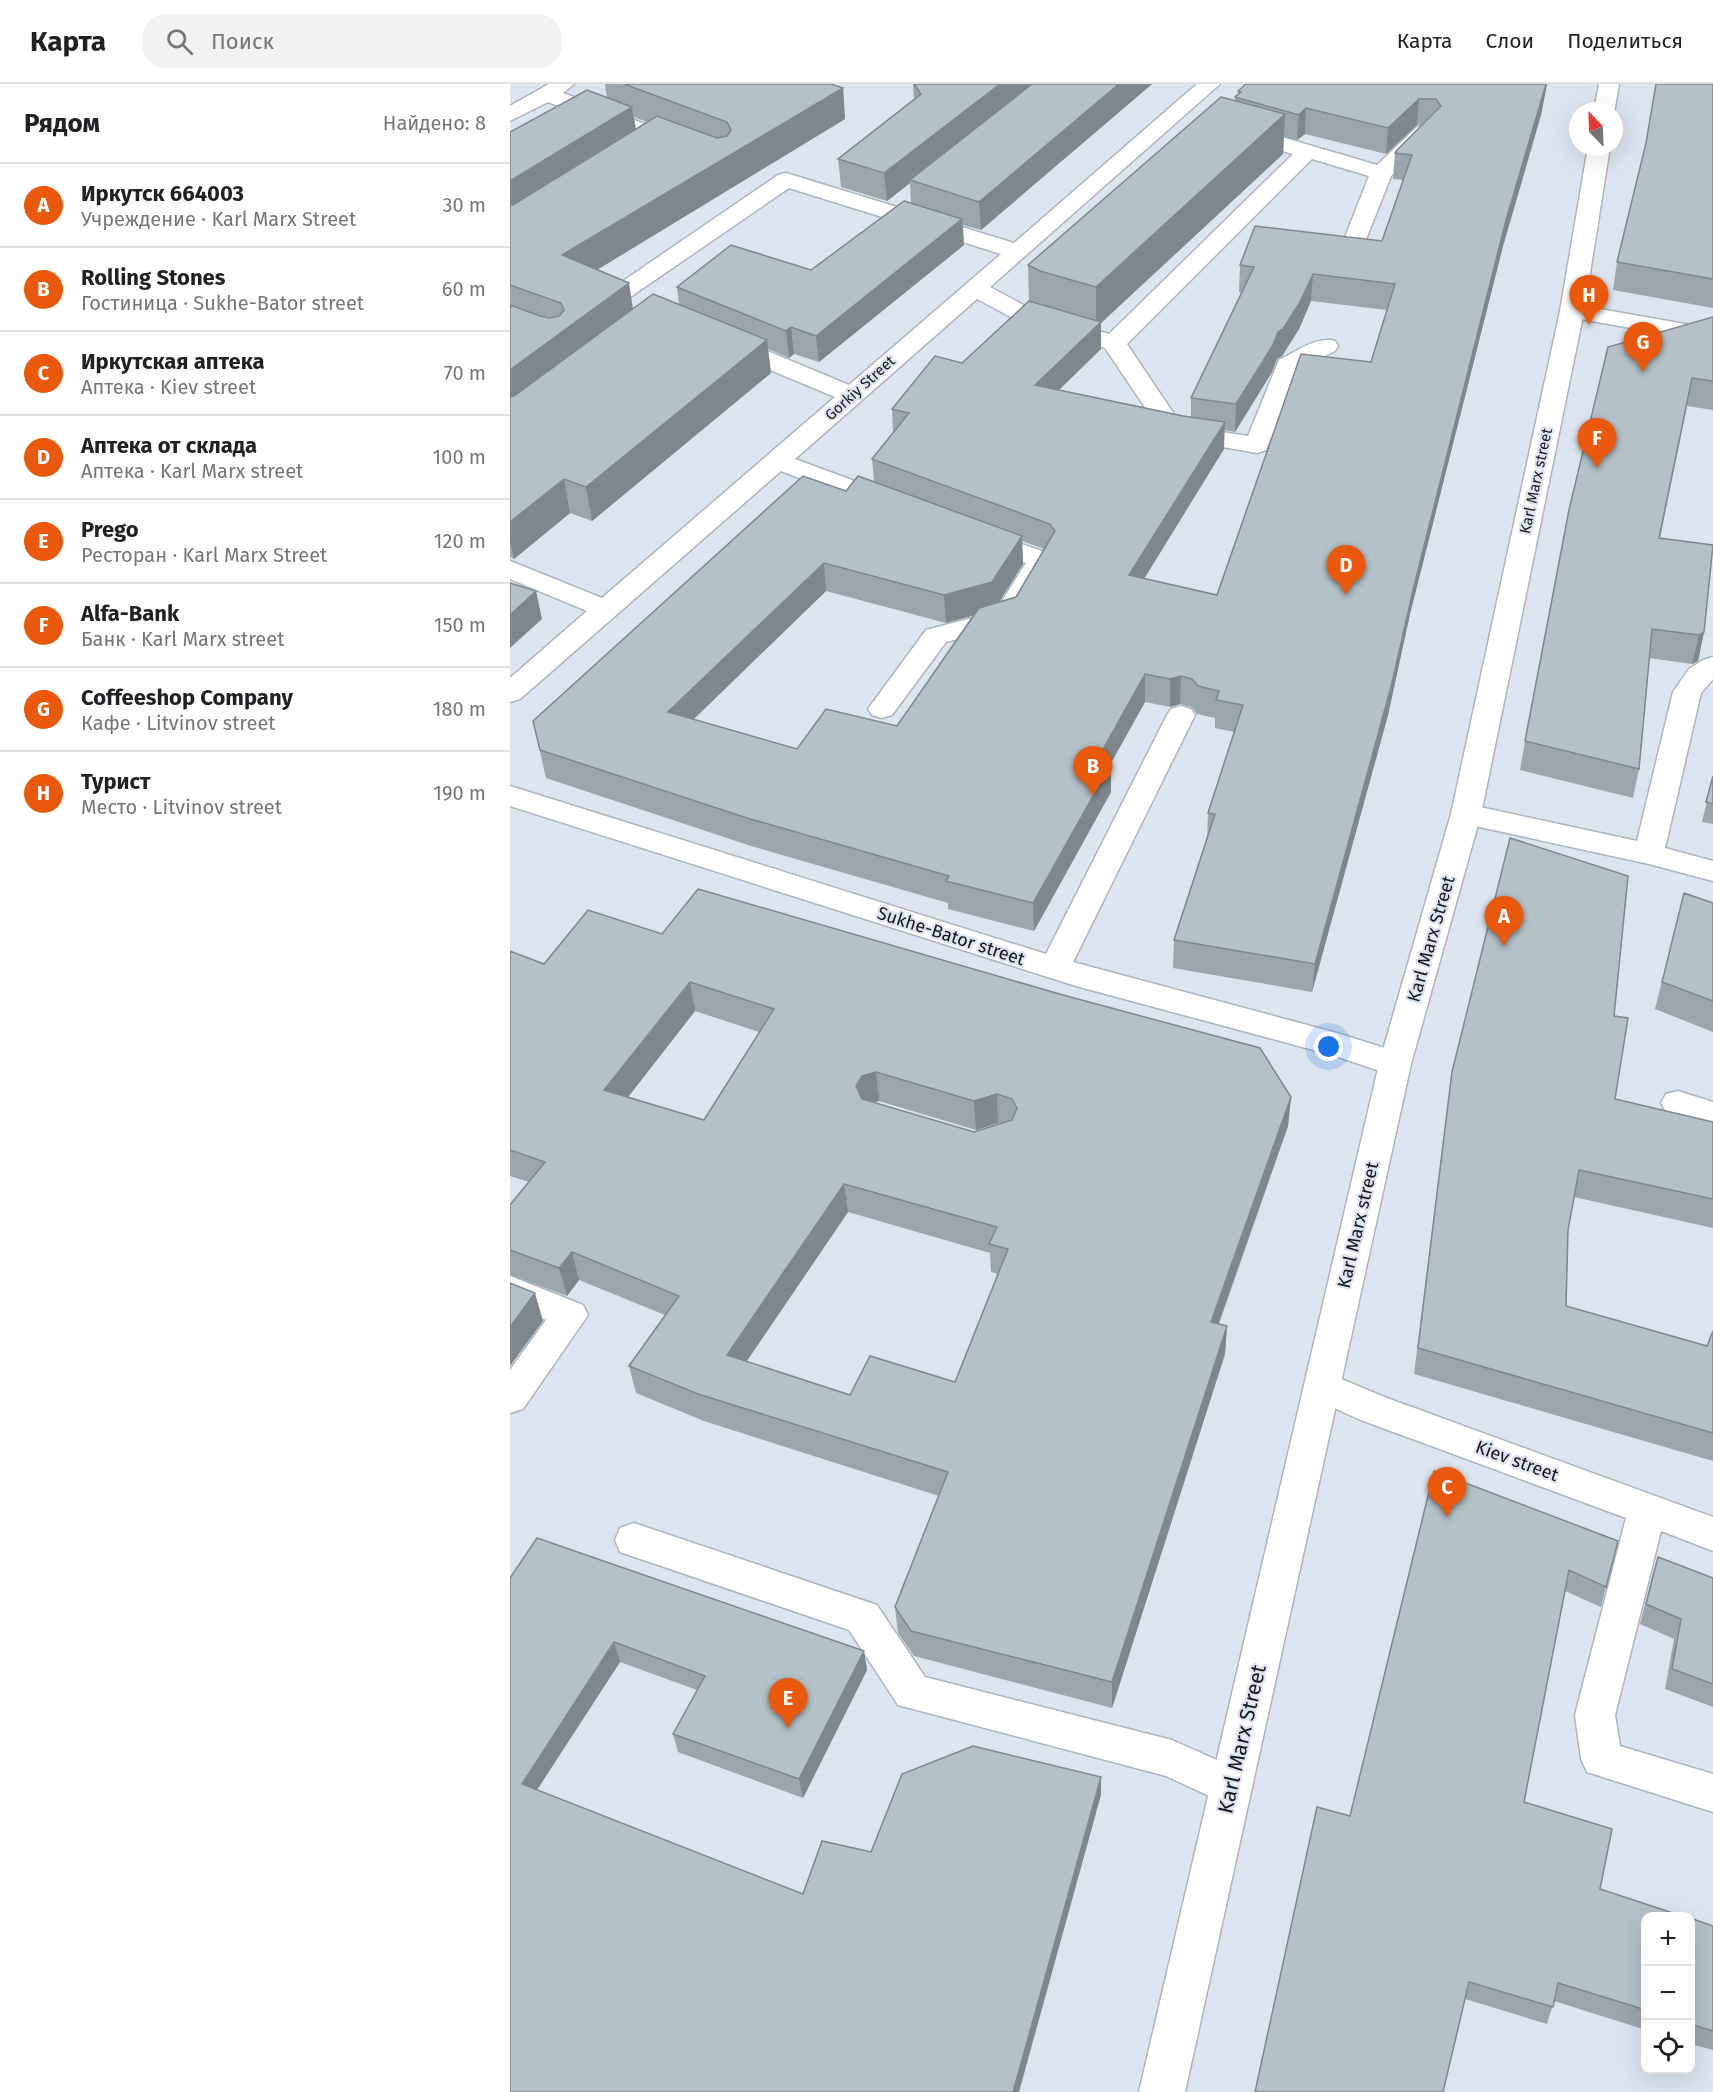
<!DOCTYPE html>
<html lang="ru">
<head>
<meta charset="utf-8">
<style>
	body { margin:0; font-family:"Fira Sans",sans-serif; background:#f2f2f2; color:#202124 }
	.controls { position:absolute; right:18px; bottom:18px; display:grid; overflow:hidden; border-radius:12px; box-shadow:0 6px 24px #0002 }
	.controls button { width:54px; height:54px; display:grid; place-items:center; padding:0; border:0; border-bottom:2px solid #e0e0e0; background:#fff; color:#202124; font:30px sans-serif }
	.compass { position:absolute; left:1059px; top:18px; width:54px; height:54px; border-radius:50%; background:#fff; box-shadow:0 6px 24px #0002; rotate:337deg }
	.you { position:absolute; left:819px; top:963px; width:21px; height:21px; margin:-15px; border:4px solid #fff; border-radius:50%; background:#1a73e8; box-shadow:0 0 0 9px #1a73e833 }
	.badge { display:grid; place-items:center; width:39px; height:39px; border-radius:50%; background:#ea580c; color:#fff; font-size:20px; font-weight:700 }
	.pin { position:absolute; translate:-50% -50px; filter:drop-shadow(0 2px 3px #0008) }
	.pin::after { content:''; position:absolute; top:32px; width:21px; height:18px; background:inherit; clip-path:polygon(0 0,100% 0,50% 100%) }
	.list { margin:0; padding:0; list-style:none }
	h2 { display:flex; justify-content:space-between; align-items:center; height:78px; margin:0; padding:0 24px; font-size:26px }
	h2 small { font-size:20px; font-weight:400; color:#757577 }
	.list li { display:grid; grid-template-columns:39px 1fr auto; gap:18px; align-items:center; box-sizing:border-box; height:84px; padding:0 24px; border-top:2px solid #e0e0e0 }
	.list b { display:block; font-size:22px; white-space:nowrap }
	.list p { margin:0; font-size:20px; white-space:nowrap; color:#757577 }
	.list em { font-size:20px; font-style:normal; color:#757577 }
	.icon { flex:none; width:33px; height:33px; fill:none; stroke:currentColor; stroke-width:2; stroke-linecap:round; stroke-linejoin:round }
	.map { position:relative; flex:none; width:1203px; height:2008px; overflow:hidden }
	header { display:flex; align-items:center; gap:36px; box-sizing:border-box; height:84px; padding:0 30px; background:#fff; border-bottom:2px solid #e0e0e0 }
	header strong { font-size:28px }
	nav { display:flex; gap:33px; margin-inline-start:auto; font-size:21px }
	.search { width:420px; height:54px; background:#f2f2f2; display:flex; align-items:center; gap:15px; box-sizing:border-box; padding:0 21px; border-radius:24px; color:#757577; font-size:22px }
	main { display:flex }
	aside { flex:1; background:#fff }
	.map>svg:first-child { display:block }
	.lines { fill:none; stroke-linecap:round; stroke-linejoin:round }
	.minor-casing { stroke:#acb4be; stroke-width:3 }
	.major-casing { stroke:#acb4be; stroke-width:3 }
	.minor { fill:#fff; fill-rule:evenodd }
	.major { fill:#fff; fill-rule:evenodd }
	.wall { fill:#9ba6ac; fill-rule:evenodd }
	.shaded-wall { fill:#7e878c }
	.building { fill:#b4c1c8; stroke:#7e878c; stroke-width:1.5; fill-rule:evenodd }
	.labels { text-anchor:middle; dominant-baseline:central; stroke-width:4.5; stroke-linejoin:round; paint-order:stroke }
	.far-street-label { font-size:15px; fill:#16191c; stroke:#dbe4ef }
	.street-label { font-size:18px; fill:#16191c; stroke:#dbe4ef }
	.near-street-label { font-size:21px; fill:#16191c; stroke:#dbe4ef }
</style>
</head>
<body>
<header>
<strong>Карта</strong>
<div class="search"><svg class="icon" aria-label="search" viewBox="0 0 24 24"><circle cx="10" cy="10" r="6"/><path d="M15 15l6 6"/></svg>Поиск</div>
<nav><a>Карта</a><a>Слои</a><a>Поделиться</a></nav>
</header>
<main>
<aside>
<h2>Рядом<small>Найдено: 8</small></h2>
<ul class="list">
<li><span class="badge">A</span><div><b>Иркутск 664003</b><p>Учреждение · Karl Marx Street</p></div><em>30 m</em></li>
<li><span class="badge">B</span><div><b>Rolling Stones</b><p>Гостиница · Sukhe-Bator street</p></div><em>60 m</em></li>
<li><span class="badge">C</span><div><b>Иркутская аптека</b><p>Аптека · Kiev street</p></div><em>70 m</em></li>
<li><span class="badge">D</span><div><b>Аптека от склада</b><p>Аптека · Karl Marx street</p></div><em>100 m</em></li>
<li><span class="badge">E</span><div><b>Prego</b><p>Ресторан · Karl Marx Street</p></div><em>120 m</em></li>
<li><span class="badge">F</span><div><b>Alfa-Bank</b><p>Банк · Karl Marx street</p></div><em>150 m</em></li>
<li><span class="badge">G</span><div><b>Coffeeshop Company</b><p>Кафе · Litvinov street</p></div><em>180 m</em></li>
<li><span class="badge">H</span><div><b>Турист</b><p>Место · Litvinov street</p></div><em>190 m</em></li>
</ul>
</aside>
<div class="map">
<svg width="1203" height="2008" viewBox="0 0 1203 2008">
	<rect width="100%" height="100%" fill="#dbe4ef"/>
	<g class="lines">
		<g class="minor-casing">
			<path id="minor" d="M39,0H64L53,9L177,56L180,61L177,66L169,68L161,66L38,18L0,37V22Z
				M687,0H710L480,203L530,230L599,250L783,70L722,53L719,48L722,43L730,42L738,43L867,81L907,43L915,42L923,43L926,48L923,53L881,92L848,176L840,178L832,176L828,171L859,92L802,75L617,260L672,342L738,352L769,276C786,268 806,252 825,257L828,262L825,267L789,285L756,366L747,369L655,353L595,264L514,240L467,215L285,375L388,413L392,419L388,425L379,427L370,425L271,387L10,615L0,618V594L77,527L0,495V477L92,514L325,313L208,264L205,259L208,254L217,252L226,254L339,301L491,170L279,104L113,218L105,220L97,218L93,213L97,208L268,91L276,89L504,159Z
				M1062,220L1203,245V259L1054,232L1050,227L1054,222Z
				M469,445L540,470L544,476L505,540L436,558L382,631L372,634L362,631L358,625L416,546L485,528L516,479L460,459L456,453L460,447Z
				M1203,573V595L1191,609L1155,764L1203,777V797L1139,780L956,740L945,737L941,730L945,723L956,720L1127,757L1163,608L1179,585L1193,576Z
				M671,622L681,625L685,631L563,878L827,949L897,971L901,980L897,989L885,992L822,971L566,902L0,722V702L536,870L657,631L661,625Z
				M1168,1007L1203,1018V1044L1156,1028L1151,1019L1156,1010Z
				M0,1192L73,1221L78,1231L13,1325L0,1329V1286L36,1236L0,1221Z
				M812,1287L877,1314L1203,1433V1467L1151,1447L1105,1631L1110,1662L1203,1690V1728L1077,1688L1071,1675L1065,1631L1116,1434L851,1336L799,1313L794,1302L799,1291Z
				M124,1439L367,1521L415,1593L662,1656L736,1689L742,1703L736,1717L721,1722L656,1692L388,1621L339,1546L110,1468L105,1456L110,1444Z"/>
		</g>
		<g class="major-casing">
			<path id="major" d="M1089,0H1109L1104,29V27H1084Z
				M1078,63H1100L1074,227L971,730L901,980L675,2008H629L869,980L941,730L1050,227Z"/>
		</g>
		<use href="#minor" class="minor"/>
		<use href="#major" class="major"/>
	</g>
	<path class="wall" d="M95,0H321L333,4L335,35L87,186L123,224L169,220L167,203L301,186L401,119L400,99L377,117L331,103L328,75L404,16L403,0H642L471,146L453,141L454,161L309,278L284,270L279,274L258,265L261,289L82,437L60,429L4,475L0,473V48L97,14ZM124,33L137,38L126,45Z
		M1037,0L1031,31L993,162L900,530L878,631L802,908L663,884L664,856L697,756L698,729L724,648L705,644V634L687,630L682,623L670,620L660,623L635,618L600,680L601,708L524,847L438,825V819L241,762L36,694L23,637L336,407L364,397L362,375L383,348L382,325L452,279L519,217L518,181L725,17V13L728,11V7ZM907,41H912L885,69L883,95L893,96L872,157L730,181L729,208L732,209L681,314V333L549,306L591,265V239L773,70L774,53L787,56L795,50L876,70ZM801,217L877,226L861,278L707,511L634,495L714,365V346L725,348L762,288L767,275L772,272L789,245ZM512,457L534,465L506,513L489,518L513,480ZM316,507L436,539L463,531L387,642L287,665L184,635Z
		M1203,0V224L1103,206L1107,178L1136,59Z
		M1203,233V326L1177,322L1150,454L1194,548L1188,577L1182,580L1139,574L1129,685L1123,714L1010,686L1015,657Z
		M1203,692V740L1192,738Z
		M1174,809L1203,819V948L1145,925Z
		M152,850L781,1013L778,1042L709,1240L717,1242L715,1270L602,1624L404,1572L388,1549L385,1523L429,1412L194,1337L126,1309L119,1282L155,1231L69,1196L57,1212L0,1191V1121L19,1098L0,1092V867L34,880ZM185,927L249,948L194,1036L118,1013ZM369,1017L466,1046L488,1039H490L464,1048L364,1018ZM338,1128L480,1169L481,1188L488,1190L445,1298L340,1311L236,1278Z
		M1104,932L1105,1015L1203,1038V1144L1064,1113L1058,1146L1056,1222L1197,1262L1203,1247V1377L904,1290L942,988Z
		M924,1387L1096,1503L1091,1523L1055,1507L1014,1718L1090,1805L1136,1833V1946L1044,1917L1037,1940L955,1915Z
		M1148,1473L1203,1494V1623L1155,1605L1164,1555L1130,1540L1142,1493Z
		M0,1494L354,1567L357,1586L293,1714L168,1668L163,1650L187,1606L110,1578L27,1706L293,1810L361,1768L591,1711L0,2008Z
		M1180,1834L1203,1842V1966L1180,1960Z"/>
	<path class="shaded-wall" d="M490,0H527L400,96V99L377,117L374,89Z
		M609,0H642L471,146L469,118Z
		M1036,0H1037L1031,31L993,162L900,530L878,631L802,908L805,880L996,136Z
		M333,4L335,35L57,204L52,171Z
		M909,15L907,41L876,70L878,44Z
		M122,23L127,54L0,133V97Z
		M796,24L795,50L787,56L789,31Z
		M775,30L773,70L591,239V265L526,328L525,301L586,244V203Z
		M452,135L454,161L309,278L306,252Z
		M803,190L801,217L789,245L772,272L767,275L762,288L725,348L726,320Z
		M119,199L124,232L0,324V286Z
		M281,243L284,270L279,274L276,247Z
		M257,256L261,289L82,437L76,403Z
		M715,338L714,365L619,519V491Z
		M54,395L60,429L4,475L0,457V438Z
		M512,452L513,480L484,526L436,539L434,511Z
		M314,479L316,507L162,656L158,628Z
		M26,507L32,535L0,564V531Z
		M1194,548L1188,577L1182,580L1189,551Z
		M635,590V618L586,706V678Z
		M671,592L670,620L660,623V595Z
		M601,680V708L524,847L523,819Z
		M180,898L185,927L101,1035L94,1006Z
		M366,988L369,1017L355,1021L346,1002L352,992Z
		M487,1010L488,1039L466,1046L464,1017Z
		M781,1013L778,1042L699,1266L701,1238Z
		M334,1100L338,1128L222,1299L217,1271Z
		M62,1168L69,1196L57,1212L49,1184Z
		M25,1209L33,1237L0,1282V1243Z
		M717,1242L715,1270L602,1624V1598Z
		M104,1558L110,1578L19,1718L12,1700Z
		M354,1567L357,1586L293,1714L289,1695Z
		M591,1693V1711L509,2008H503Z"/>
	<path class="building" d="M114,0H321L333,4L52,171L119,199L0,286V221L30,232L39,234L49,232L54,226L51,219L0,201V121H3L147,32L207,54L217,52L221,46L217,38Z
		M404,0H490L374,89L328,75L411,10Z
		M522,0H609L469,118L400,96Z
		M736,0H1036L996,136L904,502L881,603L805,880L664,856L705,730L698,729L733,621L706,616L709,607L688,602L682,595L671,592L660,595L635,590L586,678L601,680L523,819L436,797L439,792L237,734L30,666L23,637L293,392L336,407L348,392L512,452L482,498L434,511L314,479L158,628L287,665L316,625L387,642L469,524L506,513L545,447L540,440L362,375L399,329L382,325L425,272L452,279L519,217L591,238L525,301L673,332L715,338L619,491L707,511L791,270L861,278L885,200L803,190L790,218L773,245L768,248L763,261L726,320L681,314L744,183L730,181L745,142L872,157L902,71L885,69L887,66L931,22L926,15H909L878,44L796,24L789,31L725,13L731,8L728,7Z
		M1146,0H1203V195L1107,178L1136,59Z
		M77,6L122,23L0,97V48Z
		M711,13L775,30L586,203L530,187L518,181Z
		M394,117L452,135L306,252L281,243L276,247L167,203L221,161L301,186Z
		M143,210L257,256L76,403L54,395L0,438V313L4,312Z
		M1203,233V297L1182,294L1149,454L1203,461L1194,548L1189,551L1142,545L1129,685L1015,657L1059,426L1098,263Z
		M0,499L26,507L0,531Z
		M1203,692V720L1196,718Z
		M1000,754L1118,792L1104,932L1118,934L1105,1015L1203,1038V1115L1069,1086L1058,1146L1056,1222L1197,1262L1203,1247V1349L908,1264L942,988Z
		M188,805L553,911L750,964L781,1013L701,1238L717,1242L602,1598L401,1547L385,1523L438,1388L188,1310L119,1282L169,1212L62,1168L49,1184L0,1166V1121L35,1078L0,1066V867L34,880L78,826L152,850ZM180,898L264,925L194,1036L94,1006ZM366,988L464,1017L487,1010L502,1015L507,1024L502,1036L464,1048L352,1015L346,1002L352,992ZM334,1100L487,1143L479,1160L498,1165L445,1298L360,1272L340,1311L217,1271Z
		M1174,809L1203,819V917L1152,898Z
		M0,1199L25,1209L0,1243Z
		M924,1387L1108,1457L1096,1503L1059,1486L1014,1718L1102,1745L1090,1805L1175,1833H1136V1926L1048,1899L1043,1923L959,1898L933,2008H745L807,1723L840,1732Z
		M27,1454L354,1567L289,1695L163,1650L195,1592L104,1558L12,1700L293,1810L312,1757L361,1768L392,1690L463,1662L591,1693L503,2008H0V1494Z
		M1148,1473L1203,1494V1600L1162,1585L1171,1535L1136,1520Z
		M1180,1834L1203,1842V1947L1180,1940Z"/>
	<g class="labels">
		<g class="far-street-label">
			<text transform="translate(350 304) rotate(-42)">Gorkiy Street</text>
			<text transform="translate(1026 397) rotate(-78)">Karl Marx street</text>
		</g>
		<g class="street-label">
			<text transform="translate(441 852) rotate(18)">Sukhe-Bator street</text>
			<text transform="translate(921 855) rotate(-74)">Karl Marx Street</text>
			<text transform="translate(848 1141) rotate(-77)">Karl Marx street</text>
			<text transform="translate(1007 1377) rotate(20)">Kiev street</text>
		</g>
		<g class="near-street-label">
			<text transform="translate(732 1655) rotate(-77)">Karl Marx Street</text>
		</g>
	</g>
</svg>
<div class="controls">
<button>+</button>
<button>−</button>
<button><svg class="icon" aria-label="locate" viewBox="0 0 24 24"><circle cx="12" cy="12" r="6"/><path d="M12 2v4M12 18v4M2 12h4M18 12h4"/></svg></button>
</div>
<svg class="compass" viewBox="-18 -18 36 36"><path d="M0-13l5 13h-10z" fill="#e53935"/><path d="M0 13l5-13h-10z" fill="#757577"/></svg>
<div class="you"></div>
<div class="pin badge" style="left:994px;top:862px">A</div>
<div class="pin badge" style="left:583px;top:712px">B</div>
<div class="pin badge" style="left:937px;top:1433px">C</div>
<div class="pin badge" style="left:836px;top:511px">D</div>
<div class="pin badge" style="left:278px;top:1644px">E</div>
<div class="pin badge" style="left:1087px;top:384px">F</div>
<div class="pin badge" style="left:1133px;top:288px">G</div>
<div class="pin badge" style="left:1079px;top:241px">H</div>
</div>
</main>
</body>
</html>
